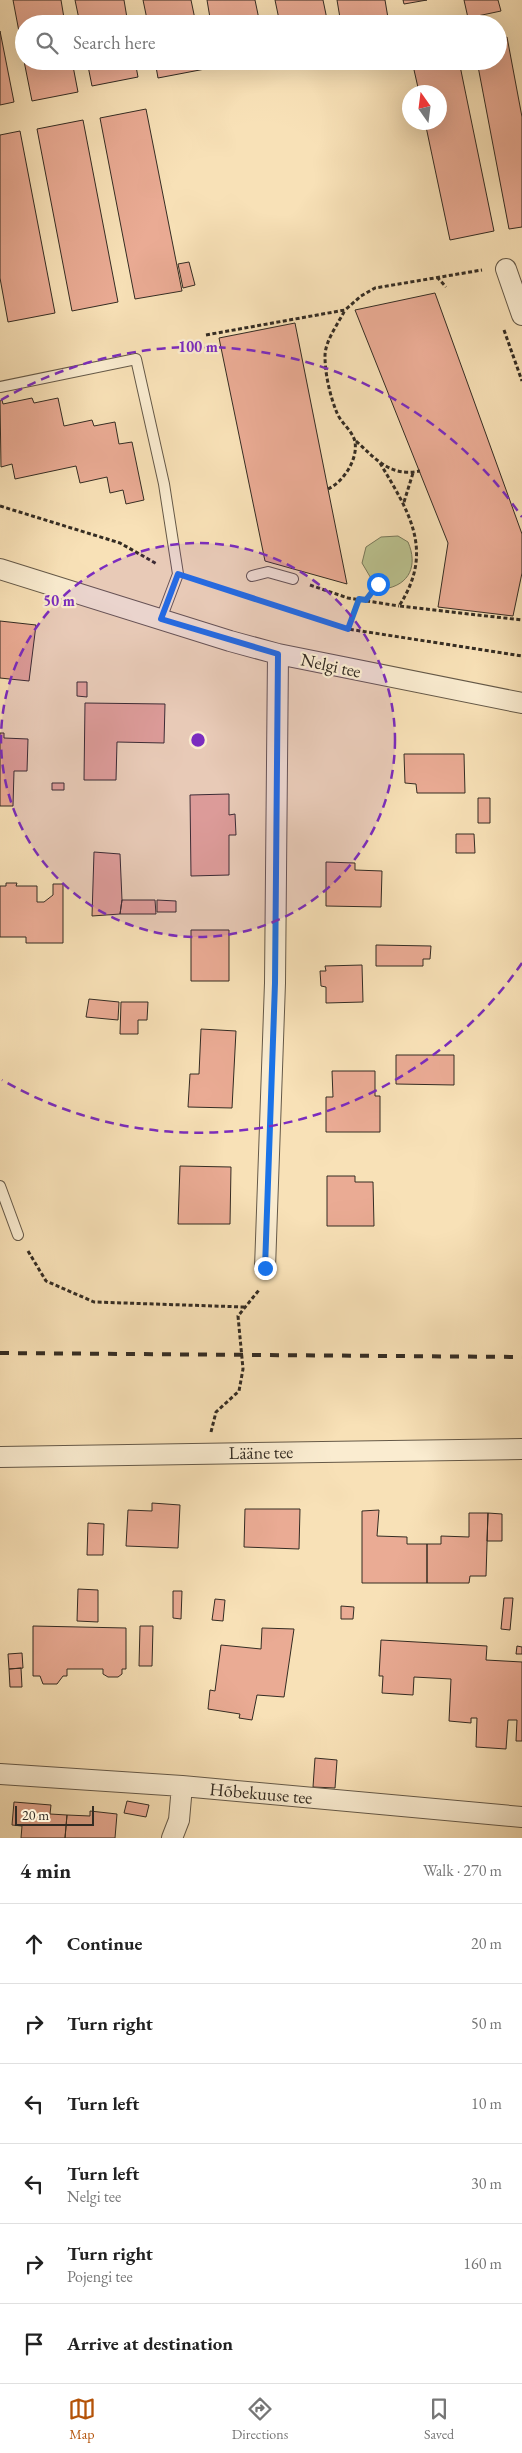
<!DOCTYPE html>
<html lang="en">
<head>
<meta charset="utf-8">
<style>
	body { margin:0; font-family:"EB Garamond",serif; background:#f2f2f2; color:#222 }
	.compass { position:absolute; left:402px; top:85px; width:45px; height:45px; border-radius:50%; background:#fff; box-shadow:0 5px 20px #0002; rotate:346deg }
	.scale { position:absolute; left:15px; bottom:12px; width:79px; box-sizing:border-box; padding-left:5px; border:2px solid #342c23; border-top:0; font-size:14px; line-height:18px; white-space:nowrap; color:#342c23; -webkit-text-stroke:4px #faecd0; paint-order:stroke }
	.stop { position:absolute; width:15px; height:15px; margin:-11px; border:4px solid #1a73e8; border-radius:50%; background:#fff }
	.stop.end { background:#1a73e8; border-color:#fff; box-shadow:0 1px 5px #0008 }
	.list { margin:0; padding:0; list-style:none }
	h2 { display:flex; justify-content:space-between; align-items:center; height:65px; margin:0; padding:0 20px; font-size:21px }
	h2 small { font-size:16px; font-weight:400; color:#767676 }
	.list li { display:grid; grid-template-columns:32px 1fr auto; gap:15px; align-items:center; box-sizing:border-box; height:80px; padding:0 20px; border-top:1px solid #e0e0e0 }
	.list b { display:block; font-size:19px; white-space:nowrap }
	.list p { margin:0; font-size:16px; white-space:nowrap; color:#767676 }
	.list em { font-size:16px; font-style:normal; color:#767676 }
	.icon { flex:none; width:28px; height:28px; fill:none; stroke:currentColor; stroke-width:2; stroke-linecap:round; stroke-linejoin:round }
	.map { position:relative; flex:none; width:522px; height:1838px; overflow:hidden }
	.search { position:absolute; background:#fff; box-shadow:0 5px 20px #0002; left:15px; right:15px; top:15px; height:55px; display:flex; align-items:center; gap:12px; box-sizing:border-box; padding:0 18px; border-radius:28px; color:#767676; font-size:19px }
	.sheet { height:545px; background:#fff }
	nav { display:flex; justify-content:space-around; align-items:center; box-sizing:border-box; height:70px; border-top:1px solid #e0e0e0; background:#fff; font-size:14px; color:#767676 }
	nav a { display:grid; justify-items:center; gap:2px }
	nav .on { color:#b45309 }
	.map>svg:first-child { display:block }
	.green { fill:#bbc390; stroke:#78785a }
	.building { fill:#eaab94; stroke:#342c23 }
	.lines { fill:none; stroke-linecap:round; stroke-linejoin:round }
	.lane-casing { stroke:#655948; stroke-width:12 }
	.street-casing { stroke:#655948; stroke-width:22 }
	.path { stroke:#342c23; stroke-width:3; stroke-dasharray:4 2.5; stroke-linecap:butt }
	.lane { stroke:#faecd0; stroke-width:10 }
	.street { stroke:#faecd0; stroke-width:20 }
	.rail { stroke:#342c23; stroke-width:4; stroke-dasharray:9 9; stroke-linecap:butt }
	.route { stroke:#1a73e8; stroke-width:6 }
	.ring { fill:none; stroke:#7b2cbf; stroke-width:2.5; stroke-dasharray:9 6 }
	.labels { text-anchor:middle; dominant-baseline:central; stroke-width:4.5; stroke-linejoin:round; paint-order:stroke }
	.street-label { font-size:18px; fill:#342c23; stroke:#faecd0 }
	.centre { fill:#7b2cbf; stroke:#faecd0; stroke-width:2.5 }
	.ring-label { font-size:15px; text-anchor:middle; font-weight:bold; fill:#7b2cbf; stroke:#faecd0; stroke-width:4.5; stroke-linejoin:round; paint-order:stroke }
</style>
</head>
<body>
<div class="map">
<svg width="522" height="1838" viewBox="0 0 522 1838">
	<rect width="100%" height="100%" fill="#f8e1b7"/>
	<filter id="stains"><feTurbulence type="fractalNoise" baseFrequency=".004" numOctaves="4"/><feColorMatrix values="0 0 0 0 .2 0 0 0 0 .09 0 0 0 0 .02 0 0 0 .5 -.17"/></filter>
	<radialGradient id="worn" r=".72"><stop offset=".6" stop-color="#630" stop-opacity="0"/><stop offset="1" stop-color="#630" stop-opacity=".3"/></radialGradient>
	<path class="green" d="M398,536L408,542C418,565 410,585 384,589L372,580L362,563L366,547L381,537Z"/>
	<path class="building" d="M13,0H61L65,24H24V58Z
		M75,0H124L128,24H80Z
		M143,0H191L196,24H148Z
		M207,0H255L260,24H211Z
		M275,0H323L328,24H280Z
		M337,0H385L389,24H341Z
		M403,0H427L404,4Z
		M464,0H498L501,11L468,18Z
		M0,31L14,102L0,105Z
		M507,37L522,117V227L509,229L477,61H498V39Z
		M24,61H72L78,92L32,101Z
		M87,61H135L138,77L92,86Z
		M155,61H203L205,69L158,78Z
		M219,61H255L220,68Z
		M412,61H459L494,231L450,240L425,122H440V92H419Z
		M146,109L182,291L135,299L100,118Z
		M83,120L118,302L72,311L37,129Z
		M20,131L55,313L8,322L0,278V135Z
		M189,262L195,285L183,288L178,264Z
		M435,293L522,534V573L513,616L438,607L448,543L355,310Z
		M295,323L328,489L347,584L265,561L219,338Z
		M32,398L34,403L58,398L64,426L92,420L94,426L115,422L119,444L132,442L144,500L126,504L123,490L110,493L107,477L80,483L76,466L15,479L12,464L1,467L0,401L2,400L3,404Z
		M0,621L36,625L29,681L0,678Z
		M77,682H87V697L77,696Z
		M85,703L165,704L164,743L117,742L116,780H84Z
		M0,733H4V738L28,739L27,771H14L13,806H0Z
		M404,754H464L465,793H417L416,784L405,783Z
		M52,783H64V790H52Z
		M229,794V815L235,814L236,835H229V875L191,876L190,795Z
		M478,798H490V823H478Z
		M456,834H474L475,853H456Z
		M94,852L120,854L122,900L120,914L92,916Z
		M326,862L355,863V870L382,871L381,907L326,906Z
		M6,883H17L16,886H37V902H44L53,895V884H63V943H26V937H0V886H6Z
		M122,900H155L156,914H120Z
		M157,900L176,901V912H157Z
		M191,930H229V981H191Z
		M376,945L431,946L430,959H423V966H376Z
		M362,965L363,1002L326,1003V987L321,986L320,971H326L325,966Z
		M89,999L119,1002L118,1020L86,1017Z
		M121,1002H148L147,1020H138V1034H120Z
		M201,1029L236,1031L232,1108L188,1107L190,1074H199Z
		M396,1055H454V1085L396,1084Z
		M332,1071H375V1096H380V1132H326V1097H333Z
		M180,1166L231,1167L230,1224H178Z
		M327,1176H355V1182H373L374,1226H327Z
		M152,1503L180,1505L178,1548L126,1546L128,1510L152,1511Z
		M245,1509H300L299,1549L244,1547Z
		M379,1510L377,1536L407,1537V1544H427V1583H362V1511Z
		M469,1513H488L486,1576H470L469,1583H427V1544H441V1536L469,1537Z
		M488,1513L502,1514V1541H487Z
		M88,1523L104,1524L103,1555H87Z
		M78,1589L98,1590V1622L77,1621Z
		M173,1591H182L181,1619L173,1618Z
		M504,1598H513L510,1630L501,1629Z
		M215,1599L225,1600L223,1621L212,1620Z
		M341,1606L354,1607L353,1619H341Z
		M33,1626L126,1628V1669H122V1674L118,1677H108L103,1674V1669H67V1676H63L57,1684H43L40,1676H33Z
		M140,1626H153L152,1666H139Z
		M262,1628L294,1629L284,1697L257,1695L252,1720L239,1718L240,1714L208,1709L210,1690L215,1691L221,1645L261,1649Z
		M381,1640L487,1646L486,1660L522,1662V1741H516L517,1720H508L506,1749L476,1747L477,1718H471V1723L449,1721L451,1679L414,1677L413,1695L382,1693L383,1676H379Z
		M517,1646L522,1647V1654H516Z
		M22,1653L23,1668L9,1669L8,1654Z
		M21,1668L22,1687H10L9,1669Z
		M315,1758L337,1760L335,1788L313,1787Z
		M127,1801L149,1805L146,1817L124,1813Z
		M14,1802L51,1805L50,1814L67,1815L65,1838H21L22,1826L12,1825Z
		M90,1811L117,1814L115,1838H65L67,1815L90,1816Z"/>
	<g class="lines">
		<g class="lane-casing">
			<path id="lane" d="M0,387L136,359L164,484L178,574L161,619
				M252,576L268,572L293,579
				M0,1186L18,1235"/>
		</g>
		<g class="street-casing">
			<path id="street" d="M506,269L522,315
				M0,569L230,641L278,654L522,703
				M265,1268L275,983L278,654
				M0,1457L522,1449
				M0,1774L182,1786L522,1817
				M172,1838L179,1820L182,1786"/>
		</g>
		<path class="path" d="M437,277L446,287
			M504,330L522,381
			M206,335L345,310L361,296L375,288L482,270
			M356,441C377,460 390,477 420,471
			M380,463C409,512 435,551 399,606L522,620
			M328,489C343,482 358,460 355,442C353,431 341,423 337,413C330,396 325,374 325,356C325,341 338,324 345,310
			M404,502L413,473
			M0,506L120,543L157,564
			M195,580L348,629L522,656
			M310,585L348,598L399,606
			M366,600L377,584
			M348,629L359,599
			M28,1251L46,1281L94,1302L244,1307
			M211,1432L216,1412L239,1391L243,1369L238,1316L259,1290"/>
		<use href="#lane" class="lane"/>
		<use href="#street" class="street"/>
		<path class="rail" d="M0,1353L522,1357"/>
	</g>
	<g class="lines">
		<path class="route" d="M265,1268L275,983L278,654L161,619L178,574L348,629L359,599L366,600L378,584"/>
	</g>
	<circle cx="198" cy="740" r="197" fill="#7b2cbf" fill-opacity=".12"/>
	<g class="ring">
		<circle cx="198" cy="740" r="197"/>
		<path d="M522 963A393 393 0 0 1 2 1080M1 400A393 393 0 0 1 522 517"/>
	</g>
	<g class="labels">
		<g class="street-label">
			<text transform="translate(331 665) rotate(12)">Nelgi tee</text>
			<text transform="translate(261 1452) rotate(-1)">Lääne tee</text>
			<text transform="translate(261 1793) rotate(5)">Hõbekuuse tee</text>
		</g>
	</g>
	<circle cx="198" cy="740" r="8" class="centre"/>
	<g class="ring-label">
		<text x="198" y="352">100 m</text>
		<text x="59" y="606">50 m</text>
	</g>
	<rect width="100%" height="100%" filter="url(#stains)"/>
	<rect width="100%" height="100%" fill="url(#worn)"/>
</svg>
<svg class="compass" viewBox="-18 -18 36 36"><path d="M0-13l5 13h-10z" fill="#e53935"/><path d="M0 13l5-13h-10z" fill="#767676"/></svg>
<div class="scale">20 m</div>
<div class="stop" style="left:378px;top:584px"></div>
<div class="stop end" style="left:265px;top:1268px"></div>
<div class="search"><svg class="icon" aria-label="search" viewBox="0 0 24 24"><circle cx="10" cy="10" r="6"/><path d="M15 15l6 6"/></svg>Search here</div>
</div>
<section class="sheet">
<h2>4 min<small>Walk · 270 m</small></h2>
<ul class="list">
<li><svg class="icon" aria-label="ahead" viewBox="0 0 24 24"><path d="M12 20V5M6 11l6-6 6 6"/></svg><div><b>Continue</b></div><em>20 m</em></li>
<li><svg class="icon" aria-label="right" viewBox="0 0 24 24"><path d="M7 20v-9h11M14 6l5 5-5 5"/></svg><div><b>Turn right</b></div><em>50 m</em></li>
<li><svg class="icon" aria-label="left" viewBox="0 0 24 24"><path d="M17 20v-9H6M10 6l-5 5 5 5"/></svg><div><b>Turn left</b></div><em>10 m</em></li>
<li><svg class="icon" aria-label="left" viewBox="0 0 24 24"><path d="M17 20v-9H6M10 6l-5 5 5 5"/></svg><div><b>Turn left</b><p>Nelgi tee</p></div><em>30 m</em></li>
<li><svg class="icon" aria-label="right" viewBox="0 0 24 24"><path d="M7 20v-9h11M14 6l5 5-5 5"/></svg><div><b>Turn right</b><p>Pojengi tee</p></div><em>160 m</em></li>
<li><svg class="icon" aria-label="arrive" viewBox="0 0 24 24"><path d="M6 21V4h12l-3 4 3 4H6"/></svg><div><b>Arrive at destination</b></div></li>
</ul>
</section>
<nav>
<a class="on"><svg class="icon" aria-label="map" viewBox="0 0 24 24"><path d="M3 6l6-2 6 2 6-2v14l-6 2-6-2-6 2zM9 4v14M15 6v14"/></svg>Map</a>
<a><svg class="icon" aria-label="directions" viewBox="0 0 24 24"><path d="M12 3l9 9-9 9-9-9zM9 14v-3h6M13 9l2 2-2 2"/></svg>Directions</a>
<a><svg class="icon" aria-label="saved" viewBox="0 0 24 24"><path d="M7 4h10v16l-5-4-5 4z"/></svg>Saved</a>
</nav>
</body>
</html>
